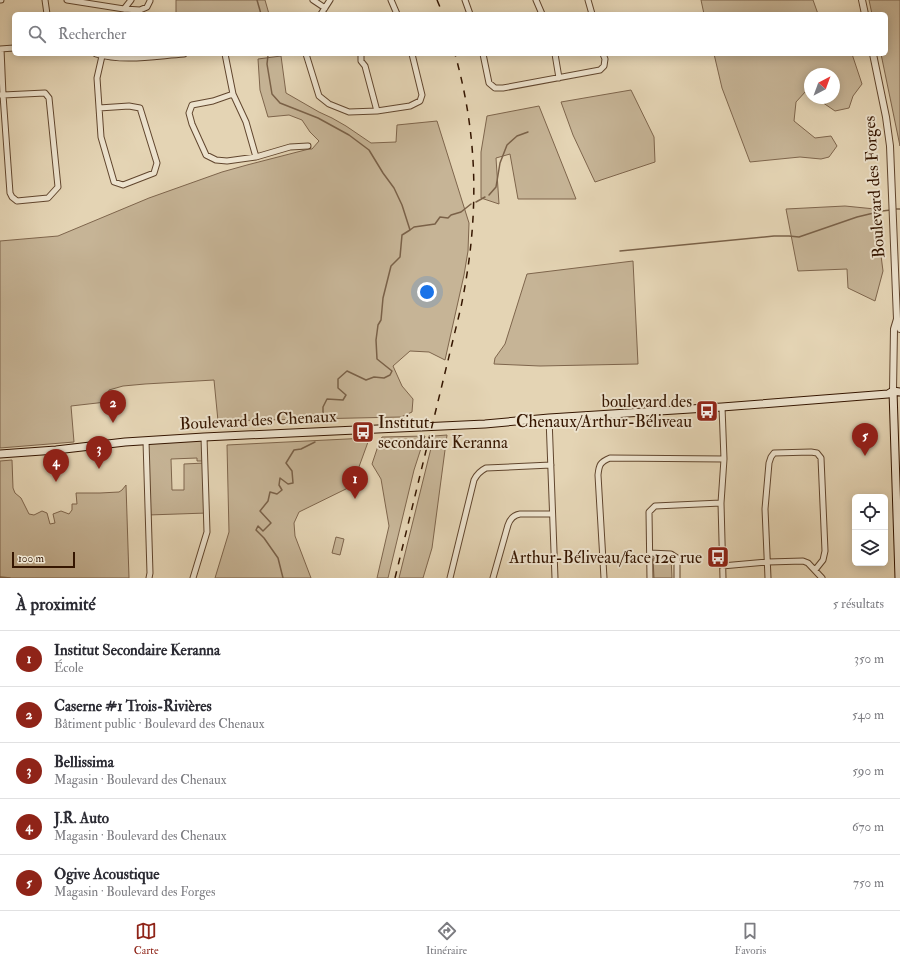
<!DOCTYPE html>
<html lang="fr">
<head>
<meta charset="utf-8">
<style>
	body { margin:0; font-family:"IM FELL Double Pica",serif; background:#f2f2f3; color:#2b2b33 }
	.controls { position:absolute; right:12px; bottom:12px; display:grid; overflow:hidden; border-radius:6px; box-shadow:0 2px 10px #0003 }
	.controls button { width:36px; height:36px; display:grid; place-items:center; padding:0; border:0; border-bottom:1px solid #e1e1e2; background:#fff; color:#2b2b33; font:20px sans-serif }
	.compass { position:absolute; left:804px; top:68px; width:36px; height:36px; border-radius:50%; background:#fff; box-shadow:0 2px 10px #0003; rotate:41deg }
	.scale { position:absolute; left:12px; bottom:10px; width:63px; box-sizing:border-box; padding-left:4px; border:2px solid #351601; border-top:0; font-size:11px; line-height:14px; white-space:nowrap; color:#351601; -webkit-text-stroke:3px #ede3ce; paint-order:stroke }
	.you { position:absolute; left:427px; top:292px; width:14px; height:14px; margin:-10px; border:3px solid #fff; border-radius:50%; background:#1a73e8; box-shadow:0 0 0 6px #1a73e833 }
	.badge { display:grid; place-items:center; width:26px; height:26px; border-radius:50%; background:#8f2418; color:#fff; font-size:13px; font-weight:700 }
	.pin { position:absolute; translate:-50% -33px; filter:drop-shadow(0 1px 2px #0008) }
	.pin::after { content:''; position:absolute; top:21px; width:14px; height:12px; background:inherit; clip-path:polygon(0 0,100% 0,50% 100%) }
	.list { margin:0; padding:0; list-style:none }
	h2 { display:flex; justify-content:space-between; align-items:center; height:52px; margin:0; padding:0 16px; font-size:17px }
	h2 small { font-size:13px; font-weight:400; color:#7c7c81 }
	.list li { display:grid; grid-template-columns:26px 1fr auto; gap:12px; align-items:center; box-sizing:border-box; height:56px; padding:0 16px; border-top:1px solid #e1e1e2 }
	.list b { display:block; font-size:15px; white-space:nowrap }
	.list p { margin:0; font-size:13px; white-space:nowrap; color:#7c7c81 }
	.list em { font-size:13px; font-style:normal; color:#7c7c81 }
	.icon { flex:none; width:22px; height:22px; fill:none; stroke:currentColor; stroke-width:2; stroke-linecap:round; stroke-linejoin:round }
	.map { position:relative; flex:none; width:900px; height:578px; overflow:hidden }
	.search { position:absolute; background:#fff; box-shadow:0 2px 10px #0003; left:12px; right:12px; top:12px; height:44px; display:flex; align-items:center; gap:10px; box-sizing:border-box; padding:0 14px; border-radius:6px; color:#7c7c81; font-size:15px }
	.sheet { height:332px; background:#fff }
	nav { display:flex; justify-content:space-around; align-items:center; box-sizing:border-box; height:56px; border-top:1px solid #e1e1e2; background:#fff; font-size:11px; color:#7c7c81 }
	nav a { display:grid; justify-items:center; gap:2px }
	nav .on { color:#8f2418 }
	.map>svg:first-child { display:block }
	.green { fill:#c6b496; stroke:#7e654c }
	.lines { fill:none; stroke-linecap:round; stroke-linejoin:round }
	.stream { stroke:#7a6148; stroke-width:1.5 }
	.minor-casing { stroke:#61462e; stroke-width:7 }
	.tertiary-casing { stroke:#61462e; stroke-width:8 }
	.secondary-casing { stroke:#351601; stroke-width:9 }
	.minor { stroke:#ede3ce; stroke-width:5 }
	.tertiary { stroke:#ede3ce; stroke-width:6 }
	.secondary { stroke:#ede3ce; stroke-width:7 }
	.rail { stroke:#351601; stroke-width:1.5; stroke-dasharray:7 7; stroke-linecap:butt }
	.labels { text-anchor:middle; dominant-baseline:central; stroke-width:4; stroke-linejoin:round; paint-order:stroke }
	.street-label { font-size:17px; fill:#351601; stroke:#ede3ce }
	.poi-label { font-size:17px; fill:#351601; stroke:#ede3ce; text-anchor:end }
</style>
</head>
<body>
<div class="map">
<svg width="900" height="578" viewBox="0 0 900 578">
	<rect width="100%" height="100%" fill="#e4d4b4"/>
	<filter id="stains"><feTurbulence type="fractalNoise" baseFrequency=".005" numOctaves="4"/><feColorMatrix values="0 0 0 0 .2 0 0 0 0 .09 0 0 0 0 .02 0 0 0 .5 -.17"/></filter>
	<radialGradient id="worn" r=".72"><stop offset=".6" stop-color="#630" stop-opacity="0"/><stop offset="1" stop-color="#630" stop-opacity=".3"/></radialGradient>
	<path class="green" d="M176,0H265L269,14H176Z
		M701,0H813L818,14H704Z
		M869,0H900V146L881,54H886V14H872Z
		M714,54H852L862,84L853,96L849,108L835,111L816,98H834V74H810V94L806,91L796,102L794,121L815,138L831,136L837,146L829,157L821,159L800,157L750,162L722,88Z
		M281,56L286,93L319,112L332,118L346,126L371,143L396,142L397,125L437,121L469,223L468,251L464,275L445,360L429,352L410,351L393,366L402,386L413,399L412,412L401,417L218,421L214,380L145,384L123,386L109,390L106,402L71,406L74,442L0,448V241L58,236L149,198L222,172L247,165L309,149H312L319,141L310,132L302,120L289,115L268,117L260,90L258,59Z
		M631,90L654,137L655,162L595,182L573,135L561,102Z
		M539,106L576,199H518L510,154L496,158L499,204L481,198V152L487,116Z
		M845,206L875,209L883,271L875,301L848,288L847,269L798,271L786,209Z
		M633,261L638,364L540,366L494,364L495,358L505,344L527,274Z
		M447,435L432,548L423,578H399L434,436Z
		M425,436L414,470L388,578H377L389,526L381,479L372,464L379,443L382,437Z
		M204,437L205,461H197V458L171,459L172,490H184V464L205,463L207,513L148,515L146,441Z
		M367,438L368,442L352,486L299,512L294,523L295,536L311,578H215L229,532L227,445Z
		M12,460L13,488L15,493L21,498L29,514L34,515L42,511L47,513L50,524L55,523L53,514L61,511L69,514L72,510V504H77L76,493H100L119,492L122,490L126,485L129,578H0V461Z
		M336,537L344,539L340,555L332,553Z
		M671,557L672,578H654L653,558Z"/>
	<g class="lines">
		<path class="stream" d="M257,0L261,14
			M268,55L267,64L272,94L280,103L318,118L349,135L369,150L383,173L394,188L402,205L410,230L402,235L400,257L391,266L383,298L381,320L378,325L376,340L377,359L392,371L390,375L384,378L374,377L366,380L347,371L338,379V388L346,395L343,400L327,399L323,407V416
			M489,195L496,187L500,163L507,145L517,136L528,132
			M476,202L485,197
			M895,209H900
			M410,230L414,227L435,224L440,217L448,218L451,215L461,212L471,204
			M620,251L774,236H789L799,237L857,217L882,211L891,210
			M0,577L10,578
			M283,578L278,558L264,538L256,530L258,526L263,531L271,523L260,511L268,501L270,492L277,494L282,490L279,485L280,478L288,484L293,483L292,471L286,463L294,450L301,449L315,442"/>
		<g class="minor-casing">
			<path id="minor" d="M0,0H1
				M45,0L47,14
				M67,0L124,9L140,10L147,7L150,1V0
				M313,0L325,8
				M391,0L397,14
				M465,0L470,14
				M536,0L542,14
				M588,0L592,14
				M124,9L131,0
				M321,14L330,0
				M0,49L14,48
				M96,54C124,62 155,56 184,54
				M225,54L233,94L246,122L256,157
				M306,54L319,96L329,104L349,112L377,111L410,106L420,101L422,95L412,54
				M361,54V61L365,66L377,111
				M483,54L489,83L495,88H503L600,70L604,66L605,59L603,54
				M555,54L559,78
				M233,94L213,101L192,105L189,113L192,124L206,155L216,160L227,161L256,157L290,147L308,146
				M0,95H3L45,93L49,98L58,187L48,198L17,201L12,197L10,193L3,95L1,49
				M99,108L129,106L140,108L157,163L154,173L123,185L114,182L101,137L97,78L102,56
				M722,407L724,459L721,503L723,578
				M549,418L555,578
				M146,441L150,573L149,578
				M650,553L671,554L677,558V578
				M722,566L768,562L803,561L808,563L822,578
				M193,578L207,532L204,437
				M450,578L474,480C477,474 480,471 486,468L551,465
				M493,578L508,525C510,519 513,515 520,514H552
				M604,578L598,475C599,465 600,462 610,458L724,459
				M650,578L649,512L655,506L721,503
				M768,578L765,509L769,463L771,457L774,453L811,452L817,453L821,458L825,551L823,560L815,570"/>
		</g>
		<g class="tertiary-casing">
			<path id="tertiary" d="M862,0L865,14
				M873,54L886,117L890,146L897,319L900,329
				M893,391L894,329L897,319"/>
		</g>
		<g class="secondary-casing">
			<path id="secondary" d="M893,391L899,578
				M0,454L56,450L125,442L204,437L485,424L549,418L722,407L888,394L893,391L900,392"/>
		</g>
		<use href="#minor" class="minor"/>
		<use href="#tertiary" class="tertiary"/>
		<use href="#secondary" class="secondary"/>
		<path class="rail" d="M437,0L443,14
			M395,578L461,307C479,220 479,140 455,54"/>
	</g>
	<defs>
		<g id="bus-square" transform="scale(1.15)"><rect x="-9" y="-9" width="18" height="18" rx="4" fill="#8f2418" stroke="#ede3ce"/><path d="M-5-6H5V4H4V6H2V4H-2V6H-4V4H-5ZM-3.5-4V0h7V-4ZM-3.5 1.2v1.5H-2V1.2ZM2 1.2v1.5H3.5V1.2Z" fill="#fff"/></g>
	</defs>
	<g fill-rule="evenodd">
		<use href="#bus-square" x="707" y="411"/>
		<use href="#bus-square" x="363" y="432"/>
		<use href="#bus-square" x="718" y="557"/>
	</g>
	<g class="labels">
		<g class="street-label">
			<text transform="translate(874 187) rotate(-94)">Boulevard des Forges</text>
			<text transform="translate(258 420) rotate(-3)">Boulevard des Chenaux</text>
		</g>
		<g class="poi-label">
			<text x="692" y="401">boulevard des<tspan x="692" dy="20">Chenaux/Arthur-Béliveau</tspan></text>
			<text x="378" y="422" text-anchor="start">Institut<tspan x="378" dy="20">secondaire Keranna</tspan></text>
			<text x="702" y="557">Arthur-Béliveau/face 12e rue</text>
		</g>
	</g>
	<rect width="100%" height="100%" filter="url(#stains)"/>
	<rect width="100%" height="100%" fill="url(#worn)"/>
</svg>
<div class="controls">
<button><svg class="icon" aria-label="locate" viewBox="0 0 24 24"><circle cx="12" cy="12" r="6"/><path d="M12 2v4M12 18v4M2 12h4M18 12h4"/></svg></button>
<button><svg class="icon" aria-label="layers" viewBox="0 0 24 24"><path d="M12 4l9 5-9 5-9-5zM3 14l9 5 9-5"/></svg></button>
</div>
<svg class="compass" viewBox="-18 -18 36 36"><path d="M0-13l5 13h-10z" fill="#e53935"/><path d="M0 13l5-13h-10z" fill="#7c7c81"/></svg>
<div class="scale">100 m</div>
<div class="you"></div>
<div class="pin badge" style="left:355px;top:499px">1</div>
<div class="pin badge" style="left:113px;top:423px">2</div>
<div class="pin badge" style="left:99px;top:469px">3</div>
<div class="pin badge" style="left:56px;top:482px">4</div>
<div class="pin badge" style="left:865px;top:456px">5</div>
<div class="search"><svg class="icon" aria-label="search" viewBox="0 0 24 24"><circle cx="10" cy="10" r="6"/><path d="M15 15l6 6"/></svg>Rechercher</div>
</div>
<section class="sheet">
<h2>À proximité<small>5 résultats</small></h2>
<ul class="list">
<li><span class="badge">1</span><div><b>Institut Secondaire Keranna</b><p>École</p></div><em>350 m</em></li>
<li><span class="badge">2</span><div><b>Caserne #1 Trois-Rivières</b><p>Bâtiment public · Boulevard des Chenaux</p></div><em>540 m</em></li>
<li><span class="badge">3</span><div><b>Bellissima</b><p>Magasin · Boulevard des Chenaux</p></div><em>590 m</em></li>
<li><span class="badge">4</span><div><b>J.R. Auto</b><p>Magasin · Boulevard des Chenaux</p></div><em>670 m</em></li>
<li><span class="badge">5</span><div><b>Ogive Acoustique</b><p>Magasin · Boulevard des Forges</p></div><em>750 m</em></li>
</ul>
</section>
<nav>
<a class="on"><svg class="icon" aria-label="map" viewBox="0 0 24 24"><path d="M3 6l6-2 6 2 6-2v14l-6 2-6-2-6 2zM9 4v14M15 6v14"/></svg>Carte</a>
<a><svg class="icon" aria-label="directions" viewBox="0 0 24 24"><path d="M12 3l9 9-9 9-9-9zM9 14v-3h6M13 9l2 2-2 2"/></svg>Itinéraire</a>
<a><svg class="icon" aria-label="saved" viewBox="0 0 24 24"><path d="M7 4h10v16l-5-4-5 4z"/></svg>Favoris</a>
</nav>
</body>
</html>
